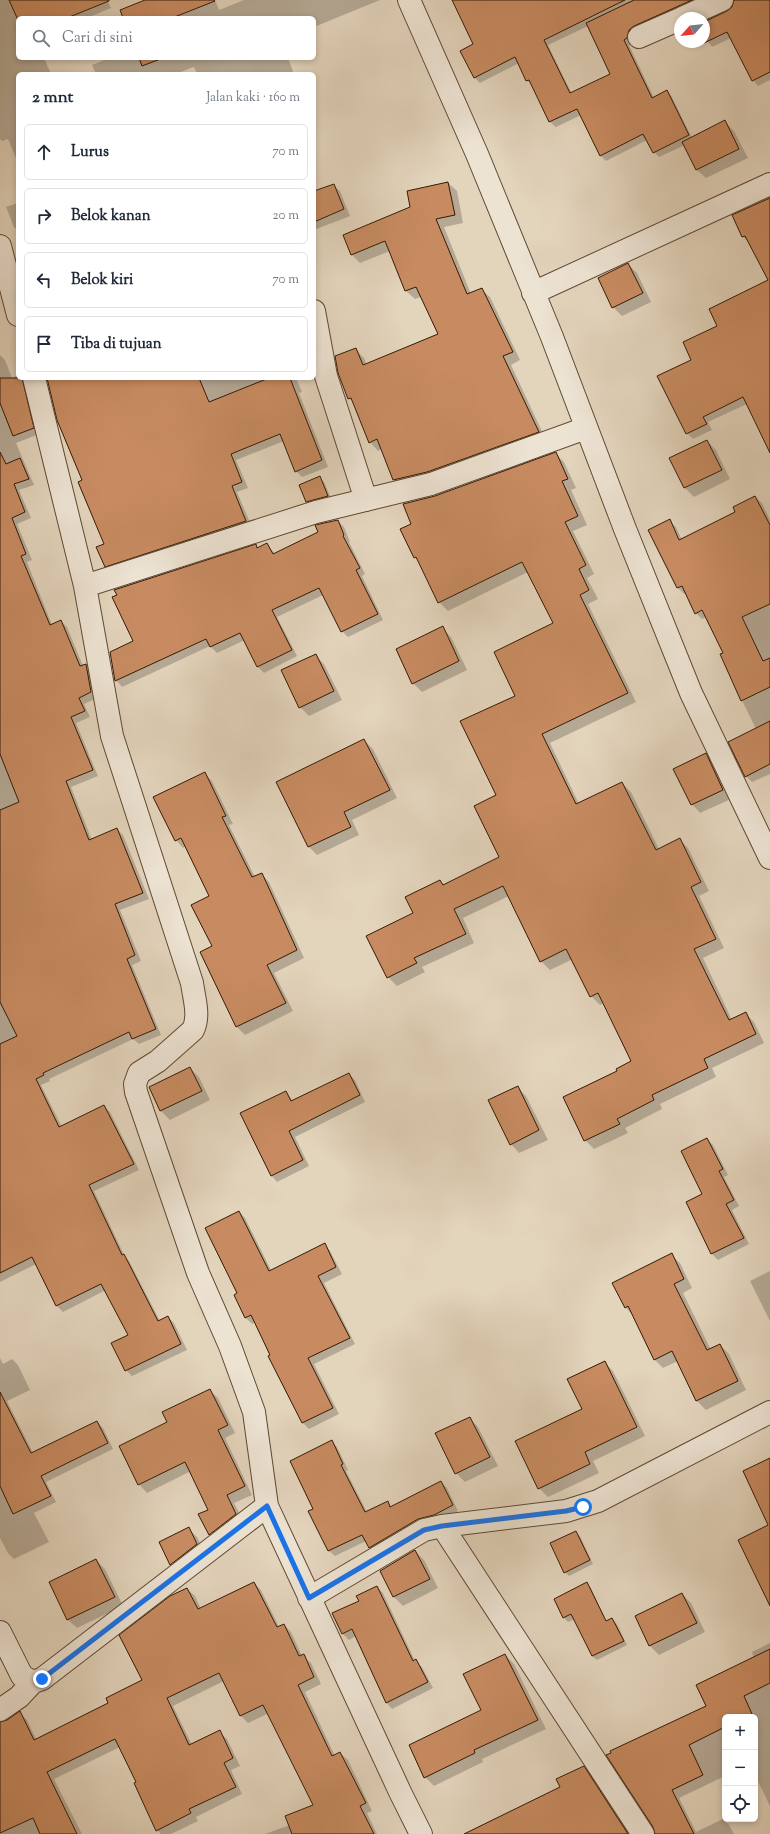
<!DOCTYPE html>
<html lang="id">
<head>
<meta charset="utf-8">
<style>
	body { margin:0; font-family:"Sorts Mill Goudy",serif; background:#f2f2f3; color:#1f2937 }
	.controls { position:absolute; right:12px; bottom:12px; display:grid; overflow:hidden; border-radius:6px; box-shadow:0 2px 6px #0003 }
	.controls button { width:36px; height:36px; display:grid; place-items:center; padding:0; border:0; border-bottom:1px solid #e0e1e3; background:#fff; color:#1f2937; font:20px sans-serif }
	.compass { position:absolute; left:674px; top:12px; width:36px; height:36px; border-radius:50%; background:#fff; box-shadow:0 2px 6px #0003; rotate:243deg }
	.stop { position:absolute; width:12px; height:12px; margin:-9px; border:3px solid #1a73e8; border-radius:50%; background:#fff }
	.stop.end { background:#1a73e8; border-color:#fff; box-shadow:0 1px 4px #0008 }
	.list { margin:0; padding:0; list-style:none }
	h2 { display:flex; justify-content:space-between; align-items:center; height:52px; margin:0; padding:0 16px; font-size:17px }
	h2 small { font-size:13px; font-weight:400; color:#747a83 }
	.list li { display:grid; grid-template-columns:26px 1fr auto; gap:12px; align-items:center; box-sizing:border-box; height:56px; margin:0 8px 8px; padding:0 8px; border:1px solid #e0e1e3; border-radius:6px }
	.list b { display:block; font-size:15px; white-space:nowrap }
	.list em { font-size:13px; font-style:normal; color:#747a83 }
	.icon { flex:none; width:22px; height:22px; fill:none; stroke:currentColor; stroke-width:2; stroke-linecap:round; stroke-linejoin:round }
	.map { position:relative; flex:none; width:770px; height:1834px; overflow:hidden }
	.search { position:absolute; background:#fff; box-shadow:0 2px 6px #0003; left:16px; top:16px; width:300px; height:44px; display:flex; align-items:center; gap:10px; box-sizing:border-box; padding:0 14px; border-radius:6px; color:#747a83; font-size:15px }
	.panel { position:absolute; background:#fff; box-shadow:0 2px 6px #0003; left:16px; top:72px; width:300px; height:308px; border-radius:6px }
	.map>svg:first-child { display:block }
	.shadow { fill:#0003; fill-rule:evenodd }
	.building { fill:#c88b61; stroke:#341904 }
	.lines { fill:none; stroke-linecap:round; stroke-linejoin:round }
	.minor-casing { stroke:#604832; stroke-width:24 }
	.minor { stroke:#ede3d3; stroke-width:22 }
	.route { stroke:#1a73e8; stroke-width:5 }
</style>
</head>
<body>
<div class="map">
<svg width="770" height="1834" viewBox="0 0 770 1834">
	<rect width="100%" height="100%" fill="#e3d4bc"/>
	<filter id="stains"><feTurbulence type="fractalNoise" baseFrequency=".005" numOctaves="4"/><feColorMatrix values="0 0 0 0 .2 0 0 0 0 .09 0 0 0 0 .02 0 0 0 .5 -.17"/></filter>
	<radialGradient id="worn" r=".72"><stop offset=".6" stop-color="#630" stop-opacity="0"/><stop offset="1" stop-color="#630" stop-opacity=".3"/></radialGradient>
	<path class="shadow" d="M0,0H107L111,8L87,18H18V58H44L51,74H18V163L8,139L2,141L0,139Z
		M148,0H215L219,10L244,0H380L314,27V18H124Z
		M463,0H708L629,45L654,98L667,91L672,97L692,138L725,122L734,131L748,158L706,178L697,170L685,145L659,157L654,152L647,140L606,161L600,155L581,115L556,127L550,122L533,86L527,80L519,63L480,83L474,77V45ZM588,26L611,74L572,94L548,45Z
		M735,0H770V80L758,86L753,80L731,38L712,47L704,35V23L733,8Z
		M109,58H288L294,74H197L194,67L175,74H96L92,65Z
		M448,183L457,191L463,223L444,227L471,294L481,289L490,297L520,360L511,365L546,440L403,488L394,480L382,449L378,451L370,442L353,402L349,398L355,349L364,358L367,365L440,335L421,297L415,299L406,291L390,251L360,263L352,255L411,208Z
		M333,185L340,191L350,216L314,230V193Z
		M770,198V442L747,404L708,422L712,430L693,439L687,433L692,360L718,326L769,281L749,242L743,237L733,216Z
		M18,203V231L14,227L6,207Z
		M628,264L637,273L651,302L622,316L613,307Z
		M0,355L5,360L12,378L18,375V378H28L39,434L16,443L34,485L19,490L31,518L17,524L32,560L27,562L52,625L61,621L67,627L83,666L86,665L92,671L97,698L84,704L90,717L76,723L98,776L71,787L92,840L117,829L123,835L149,899L120,910L141,961L132,965L161,1035L139,1044L133,1039L49,1079L50,1081L41,1085L62,1127L104,1106L110,1112L139,1170L94,1191L125,1257L129,1261L160,1321L168,1317L174,1323L187,1350L132,1376L126,1370L129,1336L106,1290L63,1312L57,1306L36,1264L0,1282V754L2,753L0,747Z
		M48,378H296L302,392L299,393L328,467L302,477L296,471L284,441L236,460L248,488L237,492L252,527L112,572L105,566V544Z
		M707,441L716,450L730,479L694,497L685,488L670,459Z
		M555,453L564,462L576,488L571,490L587,525L573,531L594,574L587,578L598,599L588,604L636,702L550,743L579,804L622,783L631,792L659,849L679,839L688,848L709,891L699,896L724,948L703,958L732,1020L745,1013L754,1022L764,1043L712,1068L716,1077L660,1104L662,1109L625,1128L628,1133L594,1149L585,1140L618,1072L632,1062L604,1003L600,1005L591,996L573,959L550,970L541,961L509,896L463,918L474,943L422,967L425,972L397,986L388,977L440,881L444,885L501,857L497,795L516,696L554,623L528,572L448,611L439,602L420,562L415,557L412,524L436,497Z
		M320,478L324,482L332,500L311,506L307,502Z
		M755,497L762,503L770,520V774L752,782L746,776L756,729L731,678L724,653L707,617L702,619L696,613L686,593L684,594L678,588L650,530L669,521L676,527L682,540L736,512Z
		M338,521L344,527L350,542H349L365,574L362,576L383,620L348,637L342,631L323,595L277,617L297,656L264,673L258,667L245,640L217,653L210,646L122,687L116,680L134,642L256,546L258,548L267,544L275,554L320,533Z
		M442,628L451,637L467,670L422,692L413,683Z
		M315,655L324,664L342,700L309,716L300,707Z
		M364,740L373,749L397,798L352,820L359,835L317,855L309,847L278,782Z
		M706,754L714,763L731,799L700,813L692,804Z
		M204,773L212,781L233,824L229,825L255,877L261,874L269,882L304,958L274,973L293,1011L245,1035L237,1027L201,953L213,947L211,897L186,846L183,848L176,840Z
		M190,1068L199,1077L210,1100L170,1120L161,1111L150,1088Z
		M349,1074L355,1080L365,1102L295,1137L309,1166L277,1182L271,1175L286,1092L293,1101Z
		M517,1087L526,1096L548,1140L519,1153L511,1144Z
		M707,1139L713,1145L728,1175L724,1177L739,1206L732,1210L749,1244L718,1260L711,1253Z
		M239,1212L245,1218L271,1270L324,1244L330,1251L342,1274L324,1283L355,1344L314,1364L339,1414L309,1429L302,1422L279,1377L255,1322L252,1324L246,1318L235,1295L238,1294Z
		M671,1255L680,1263L692,1288L683,1293L711,1350L720,1345L729,1354L746,1390L706,1410L697,1401L678,1361L663,1368L654,1359L634,1316L625,1307Z
		M770,1271V1321L750,1281Z
		M0,1358L3,1364L12,1359L18,1365L30,1390L7,1401L33,1453L97,1422L103,1428L113,1449L46,1482L56,1502L34,1513L49,1542L14,1559L8,1553L0,1538Z
		M604,1362L613,1371L645,1436L593,1461L599,1473L548,1497L539,1488L583,1409Z
		M209,1390L218,1398L235,1433L225,1438L252,1495L234,1503L244,1522L217,1543L209,1535L210,1510L191,1471L147,1493L139,1484L168,1422Z
		M469,1418L478,1427L498,1466L465,1482L456,1473Z
		M332,1442L337,1447L348,1470L346,1471L367,1512L387,1502L392,1507L441,1482L447,1488L458,1511L375,1553L366,1541L335,1556L329,1551L309,1512L314,1509Z
		M188,1528L197,1537L205,1553L179,1573L171,1564Z
		M575,1532L580,1536L593,1564L569,1576L565,1572Z
		M415,1551L424,1560L438,1588L403,1606L394,1597L381,1571Z
		M96,1560L105,1569L123,1606L77,1628L68,1620Z
		M254,1583L261,1590L279,1627L284,1625L291,1632L302,1656L311,1663L321,1684L305,1692L335,1756L340,1753L348,1760L372,1811L367,1813L377,1834H265L290,1825L315,1805L269,1713L248,1723L241,1716L224,1681L173,1706L192,1745L219,1732L227,1739L240,1766L231,1770L242,1794L196,1817L198,1821L171,1834H161L157,1830L138,1783L120,1747L54,1779L82,1834H0V1723L20,1713L27,1720L36,1739L110,1704L143,1681L187,1589L195,1596L201,1609Z
		M586,1583L591,1588L607,1622L612,1619L617,1624L627,1645L597,1660L592,1656L575,1619L568,1622L564,1618L555,1599Z
		M377,1587L383,1593L415,1661L422,1667L433,1688L392,1709L386,1702L356,1636L349,1640L343,1634L360,1601Z
		M682,1594L691,1603L705,1632L659,1655L650,1646L636,1616Z
		M770,1643V1806L755,1775V1717H725V1776L679,1798L696,1832L723,1819L729,1825L734,1834H656L654,1827L608,1756L708,1706L754,1658L752,1652Z
		M505,1655L514,1664L546,1729L482,1759L483,1762L434,1786L425,1777L410,1746L482,1710Z
		M584,1767L590,1773L629,1834H469L468,1832L561,1787Z"/>
	<path class="building" d="M9,0H109V1L67,18H18V20Z
		M145,0H214L215,1L172,18H123L120,10Z
		M452,0H625L544,40L570,93L610,74L586,23L634,0H692L634,26L629,30L627,38L624,40L652,98L667,90L689,135L653,153L643,134L600,156L577,109L549,122L529,80L526,81L515,57L474,78L460,51L473,44Z
		M734,0H770V72L752,81L727,32L704,43V22L727,11L732,7Z
		M139,58H163L142,66Z
		M725,120L739,149L696,170L682,142Z
		M448,182L455,215L436,219L467,294L482,288L513,352L503,356L539,432L427,472L393,480L377,439L369,443L351,398L348,399L338,373L335,356L356,348L363,365L438,334L416,287L405,291L385,241L351,255L343,235L410,207L407,191Z
		M334,184L344,209L314,222V191Z
		M770,198V453L743,397L703,417L707,424L686,434L657,376L691,360L683,342L717,326L709,309L768,280L745,236L742,237L732,215Z
		M628,263L643,293L612,308L598,278Z
		M0,378H22L34,428L13,436L0,403Z
		M47,378H199L209,402L269,378H290L322,460L295,472L280,434L231,454L242,482L232,486L246,521L105,567L96,547L104,544L78,482L82,480L57,420Z
		M707,440L722,470L684,488L669,458Z
		M0,452L6,464L20,458L29,479L14,484L25,512L12,518L26,554L21,556L50,625L61,620L80,666L86,664L91,692L79,698L85,711L71,717L93,770L66,781L89,840L117,828L143,893L115,904L135,955L127,959L156,1029L132,1039L129,1032L43,1073L44,1075L36,1079L59,1127L104,1105L134,1164L89,1185L122,1255L124,1254L158,1321L168,1316L181,1344L125,1371L111,1343L128,1335L101,1284L56,1306L32,1257L0,1273V1044L17,1036L0,1002V810L19,802L0,754Z
		M556,452L568,479L562,481L578,516L565,522L586,565L579,569L589,590L580,595L628,693L542,734L576,804L622,782L656,850L680,838L701,882L691,887L716,939L694,949L729,1020L746,1012L756,1034L704,1059L708,1068L652,1095L654,1100L617,1119L620,1124L584,1141L563,1097L617,1071L616,1069L631,1061L598,993L590,997L566,949L540,962L503,886L454,909L466,934L414,958L417,963L387,978L366,936L413,913L405,897L440,880L443,885L499,857L474,806L496,795L460,721L515,696L494,652L553,623L522,562L438,603L416,557L414,558L400,529L411,524L403,504L435,496Z
		M320,476L328,496L306,502L299,485Z
		M755,496L770,525V604L742,617L763,661L770,658V687L741,701L720,654L723,653L702,610L695,614L682,586L677,588L648,530L670,519L679,540L735,512L733,507Z
		M338,520L344,535L343,536L360,568L356,570L378,614L341,632L319,588L272,610L292,650L257,667L240,633L210,647L206,639L115,681L110,652L133,641L112,597L117,595L114,590L256,544L257,548L267,543L273,554L318,532L315,525Z
		M443,626L459,661L412,684L396,649Z
		M316,654L334,691L299,708L281,670Z
		M770,721V764L745,777L728,742Z
		M364,739L390,790L344,812L351,827L308,847L276,782Z
		M706,753L723,790L691,805L673,769Z
		M205,772L226,816L222,817L252,877L262,873L297,950L267,965L286,1003L236,1027L200,952L212,946L191,905L209,896L181,838L175,841L153,797Z
		M190,1067L202,1091L160,1111L149,1087Z
		M349,1073L360,1095L289,1131L303,1160L271,1176L240,1113L286,1091L291,1101Z
		M518,1086L539,1130L510,1145L488,1100Z
		M707,1138L723,1169L719,1171L734,1200L726,1204L744,1238L711,1254L686,1202L702,1194L681,1151Z
		M239,1211L269,1271L325,1243L336,1267L318,1276L350,1338L308,1358L333,1408L302,1423L268,1356L270,1355L251,1315L245,1318L234,1295L237,1293L205,1228Z
		M672,1253L684,1279L674,1284L707,1350L720,1344L738,1381L696,1401L672,1351L654,1360L628,1306L625,1308L612,1283Z
		M605,1361L637,1427L585,1452L590,1464L538,1489L515,1441L582,1409L567,1379Z
		M210,1389L228,1425L218,1430L245,1486L227,1495L236,1514L209,1535L198,1514L208,1510L185,1462L138,1485L119,1446L167,1422L162,1412Z
		M0,1392L31,1453L97,1421L108,1443L41,1476L51,1496L13,1514L0,1486Z
		M470,1417L490,1457L455,1474L435,1433Z
		M332,1440L343,1464L341,1465L365,1512L388,1501L390,1507L441,1481L453,1505L434,1515L418,1519L369,1548L362,1535L328,1551L308,1511L313,1509L290,1461Z
		M770,1458V1606L738,1540L768,1525L743,1471Z
		M189,1527L197,1544L170,1565L159,1542Z
		M576,1531L590,1560L564,1573L550,1543Z
		M415,1550L430,1579L393,1597L380,1571Z
		M96,1559L115,1597L67,1620L49,1582Z
		M254,1582L277,1627L284,1624L299,1656L304,1654L314,1677L298,1685L332,1756L340,1752L366,1803L360,1806L374,1834H292L285,1816L313,1805L263,1705L240,1716L219,1673L167,1698L189,1745L220,1730L233,1758L224,1763L236,1787L189,1809L191,1813L156,1831L134,1783L136,1782L115,1739L47,1772L77,1834H40L33,1818L0,1833V1722L7,1720L20,1711L34,1740L108,1703L106,1698L142,1680L119,1635L170,1596L187,1588L198,1609Z
		M587,1582L606,1621L612,1618L624,1641L592,1656L571,1614L563,1618L554,1599Z
		M377,1586L413,1661L416,1659L428,1682L386,1703L352,1629L342,1634L332,1613L359,1601L356,1596Z
		M682,1593L697,1623L649,1646L635,1616Z
		M770,1649V1683L744,1696L752,1714L746,1717H725V1727L689,1745L703,1775L672,1790L694,1834H655L653,1827L606,1755L611,1753L610,1751L706,1706L696,1685Z
		M505,1654L538,1720L474,1750L475,1753L424,1778L409,1745L481,1710L463,1674Z
		M584,1766L628,1834H464L560,1787L556,1779Z"/>
	<g class="lines">
		<g class="minor-casing">
			<path id="minor" d="M409,0L477,154L552,337L625,529L691,693L770,858
				M682,18L722,0
				M639,37L680,19
				M0,246L18,315
				M533,293L770,184
				M314,311L326,376L366,500
				M34,378L85,586L112,736L192,983C194,998 200,1016 193,1030L158,1061L139,1073L135,1084L136,1092L198,1273L230,1346L254,1412L267,1506L401,1794L421,1834
				M85,586L316,512L431,484L586,428
				M442,1526L643,1834
				M309,1598L424,1530L442,1526L566,1511L598,1501L770,1412
				M0,1632L22,1676L33,1682L42,1679L267,1506
				M0,1710L19,1697L33,1682"/>
		</g>
		<use href="#minor" class="minor"/>
	</g>
	<g class="lines">
		<path class="route" d="M42,1679L267,1506L309,1598L424,1530L442,1526L566,1511L583,1507"/>
	</g>
	<rect width="100%" height="100%" filter="url(#stains)"/>
	<rect width="100%" height="100%" fill="url(#worn)"/>
</svg>
<div class="controls">
<button>+</button>
<button>−</button>
<button><svg class="icon" aria-label="locate" viewBox="0 0 24 24"><circle cx="12" cy="12" r="6"/><path d="M12 2v4M12 18v4M2 12h4M18 12h4"/></svg></button>
</div>
<svg class="compass" viewBox="-18 -18 36 36"><path d="M0-13l5 13h-10z" fill="#e53935"/><path d="M0 13l5-13h-10z" fill="#747a83"/></svg>
<div class="stop" style="left:583px;top:1507px"></div>
<div class="stop end" style="left:42px;top:1679px"></div>
<div class="search"><svg class="icon" aria-label="search" viewBox="0 0 24 24"><circle cx="10" cy="10" r="6"/><path d="M15 15l6 6"/></svg>Cari di sini</div>
<section class="panel">
<h2>2 mnt<small>Jalan kaki · 160 m</small></h2>
<ul class="list">
<li><svg class="icon" aria-label="ahead" viewBox="0 0 24 24"><path d="M12 20V5M6 11l6-6 6 6"/></svg><div><b>Lurus</b></div><em>70 m</em></li>
<li><svg class="icon" aria-label="right" viewBox="0 0 24 24"><path d="M7 20v-9h11M14 6l5 5-5 5"/></svg><div><b>Belok kanan</b></div><em>20 m</em></li>
<li><svg class="icon" aria-label="left" viewBox="0 0 24 24"><path d="M17 20v-9H6M10 6l-5 5 5 5"/></svg><div><b>Belok kiri</b></div><em>70 m</em></li>
<li><svg class="icon" aria-label="arrive" viewBox="0 0 24 24"><path d="M6 21V4h12l-3 4 3 4H6"/></svg><div><b>Tiba di tujuan</b></div></li>
</ul>
</section>
</div>
</body>
</html>
